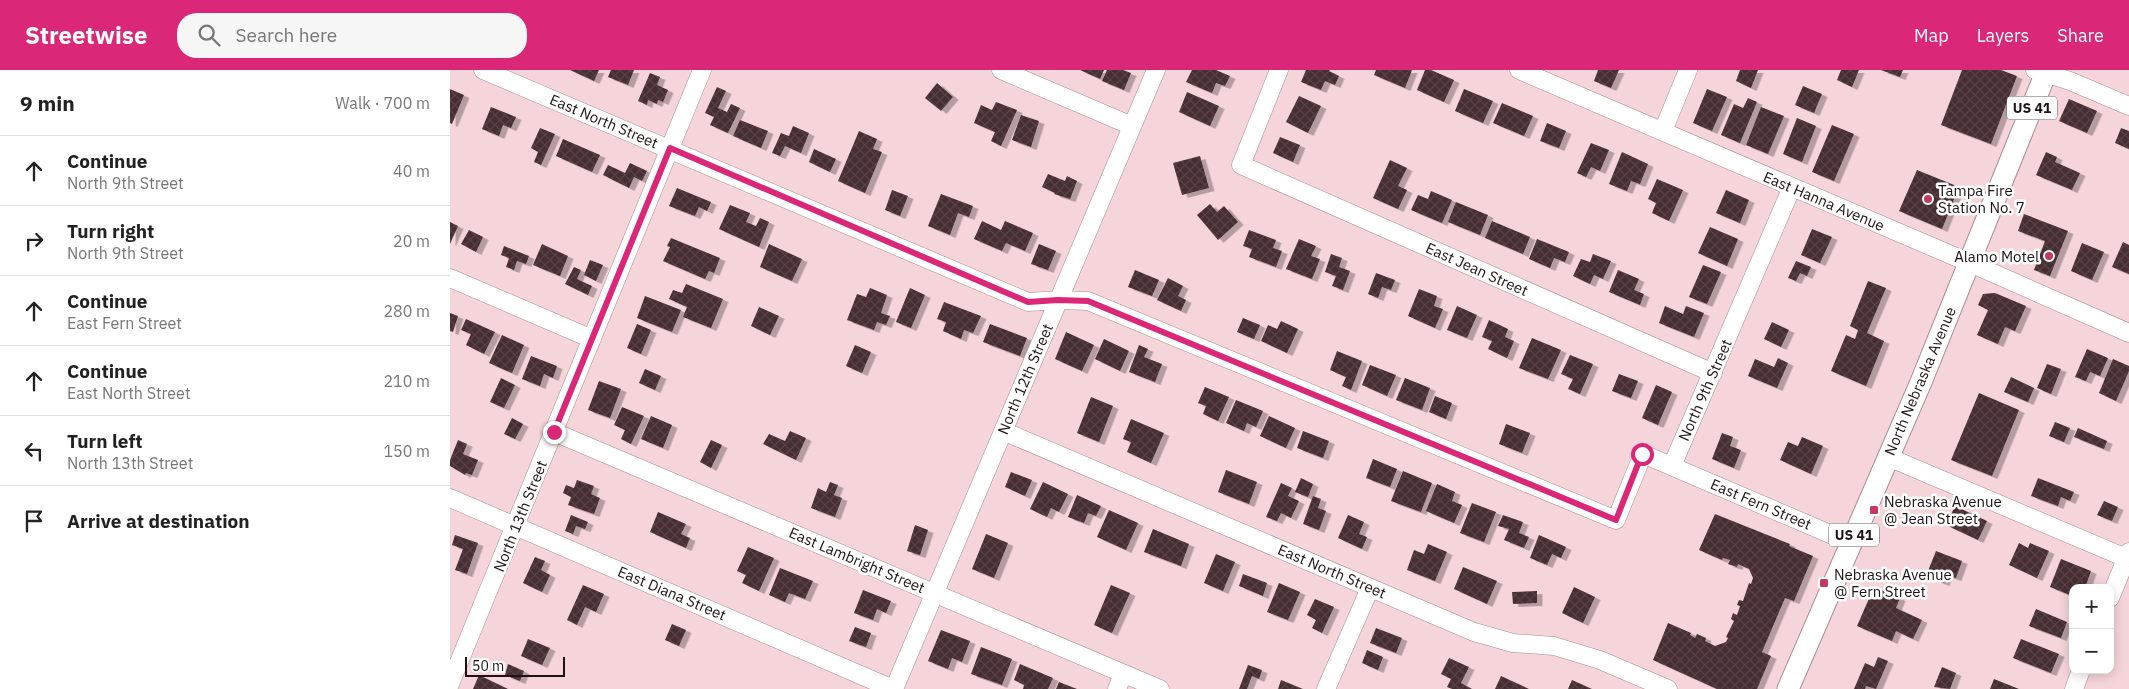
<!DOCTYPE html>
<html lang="en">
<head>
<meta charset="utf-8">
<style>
	body { margin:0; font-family:"IBM Plex Sans",sans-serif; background:#f6f6f6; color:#222 }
	.controls { position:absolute; right:15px; bottom:15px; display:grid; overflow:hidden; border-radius:10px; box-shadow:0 2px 12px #0003 }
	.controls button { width:45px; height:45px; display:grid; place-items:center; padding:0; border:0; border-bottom:1px solid #e0e0e0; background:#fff; color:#222; font:25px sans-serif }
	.scale { position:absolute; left:15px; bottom:12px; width:100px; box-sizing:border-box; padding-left:5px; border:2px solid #1d1214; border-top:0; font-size:14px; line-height:18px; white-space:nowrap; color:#1d1214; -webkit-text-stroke:4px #fff; paint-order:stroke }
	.stop { position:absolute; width:15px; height:15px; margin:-11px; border:4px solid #db2777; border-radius:50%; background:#fff }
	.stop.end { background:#db2777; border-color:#fff; box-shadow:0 1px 5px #0008 }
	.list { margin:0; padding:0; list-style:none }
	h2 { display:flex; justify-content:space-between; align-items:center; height:65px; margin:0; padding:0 20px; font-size:21px }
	h2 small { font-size:16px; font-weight:400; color:#767676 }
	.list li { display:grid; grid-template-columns:32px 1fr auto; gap:15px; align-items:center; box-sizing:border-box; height:70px; padding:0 20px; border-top:1px solid #e0e0e0 }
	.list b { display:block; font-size:19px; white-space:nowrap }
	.list p { margin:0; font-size:16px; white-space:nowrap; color:#767676 }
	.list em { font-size:16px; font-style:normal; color:#767676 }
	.icon { flex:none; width:28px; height:28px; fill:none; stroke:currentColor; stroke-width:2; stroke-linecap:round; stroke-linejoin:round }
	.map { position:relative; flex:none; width:1679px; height:619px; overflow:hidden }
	header { display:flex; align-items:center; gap:30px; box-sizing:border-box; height:70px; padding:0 25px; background:#db2777; color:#fff }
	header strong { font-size:24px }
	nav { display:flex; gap:28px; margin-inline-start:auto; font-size:18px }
	.search { width:350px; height:45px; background:#f6f6f6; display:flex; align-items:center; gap:12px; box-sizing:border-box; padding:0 18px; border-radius:20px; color:#767676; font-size:19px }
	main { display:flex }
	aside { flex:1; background:#fff }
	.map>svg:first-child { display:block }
	.building { fill:url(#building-cross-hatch); filter:url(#shadow) }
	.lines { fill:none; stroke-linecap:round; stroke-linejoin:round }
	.minor-casing { stroke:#a88a8f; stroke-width:19 }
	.major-casing { stroke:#a88a8f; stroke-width:23 }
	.minor { stroke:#fff; stroke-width:18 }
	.major { stroke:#fff; stroke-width:21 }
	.route { stroke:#db2777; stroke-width:6 }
	.poi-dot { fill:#c63762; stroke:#fff; stroke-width:2 }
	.labels { text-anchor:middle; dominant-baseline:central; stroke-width:5; stroke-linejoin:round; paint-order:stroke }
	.shield { fill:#fff; stroke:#61595a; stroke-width:1 }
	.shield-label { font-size:14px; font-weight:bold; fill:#1d1214 }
	.street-label { font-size:15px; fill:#1d1214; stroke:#fff }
	.poi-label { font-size:15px; fill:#1d1214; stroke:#fff; text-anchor:start }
</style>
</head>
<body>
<header>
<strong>Streetwise</strong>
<div class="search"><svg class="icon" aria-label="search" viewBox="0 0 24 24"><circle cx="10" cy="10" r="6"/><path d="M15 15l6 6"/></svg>Search here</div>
<nav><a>Map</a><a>Layers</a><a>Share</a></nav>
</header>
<main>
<aside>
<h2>9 min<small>Walk · 700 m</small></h2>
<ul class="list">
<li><svg class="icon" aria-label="ahead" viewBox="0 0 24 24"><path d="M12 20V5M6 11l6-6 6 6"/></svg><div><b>Continue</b><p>North 9th Street</p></div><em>40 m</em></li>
<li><svg class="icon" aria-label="right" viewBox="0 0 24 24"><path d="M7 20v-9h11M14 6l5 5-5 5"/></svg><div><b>Turn right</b><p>North 9th Street</p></div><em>20 m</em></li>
<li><svg class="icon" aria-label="ahead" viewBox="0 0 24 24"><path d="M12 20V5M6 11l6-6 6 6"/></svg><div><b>Continue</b><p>East Fern Street</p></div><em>280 m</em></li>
<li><svg class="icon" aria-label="ahead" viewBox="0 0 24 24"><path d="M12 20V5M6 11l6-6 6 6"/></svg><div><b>Continue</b><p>East North Street</p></div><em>210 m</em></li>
<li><svg class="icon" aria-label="left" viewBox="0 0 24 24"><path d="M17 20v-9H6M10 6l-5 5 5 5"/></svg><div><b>Turn left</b><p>North 13th Street</p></div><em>150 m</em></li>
<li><svg class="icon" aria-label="arrive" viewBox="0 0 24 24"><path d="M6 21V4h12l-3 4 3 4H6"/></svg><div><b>Arrive at destination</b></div></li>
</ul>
</aside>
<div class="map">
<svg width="1679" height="619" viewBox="0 0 1679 619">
	<defs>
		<pattern id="building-cross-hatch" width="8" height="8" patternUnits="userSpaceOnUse" patternTransform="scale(1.25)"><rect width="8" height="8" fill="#462d31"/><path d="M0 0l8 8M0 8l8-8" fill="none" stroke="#584245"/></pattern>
		<filter id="shadow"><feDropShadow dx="5.5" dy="3" stdDeviation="0" flood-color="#0004"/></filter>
	</defs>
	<rect width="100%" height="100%" fill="#f6d5da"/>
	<path class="building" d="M120,0H149L144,11Z
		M161,0H184L178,15L158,7Z
		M630,0H654L650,9Z
		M657,0H673L681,3L674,20L652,11Z
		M742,0H766L780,6L775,16L766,13L762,23L736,12Z
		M856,0H880L879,1L889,6L885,15L875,11L871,20L851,12Z
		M926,0H962L955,18L924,5Z
		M975,0H981L1004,10L994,32L967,20Z
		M1148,0H1169L1161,18L1144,11Z
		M1290,0H1308L1301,18L1286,11Z
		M1391,0H1409L1402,17L1387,10Z
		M1431,0H1453L1450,7Z
		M1512,0H1551L1567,6L1541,74L1491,55Z
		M200,3L210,7L207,15L218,20L213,32L208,30L207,34L198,30L197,35L188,31Z
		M487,13L503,27L491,41L475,28Z
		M1353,16L1372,24L1364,43L1345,35Z
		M267,17L276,21L268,38L277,42L281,34L290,38L278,63L260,55L264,47L255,43Z
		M0,19L14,25L2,54L0,53Z
		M1014,19L1043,31L1033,53L1005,41Z
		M1257,19L1277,27L1262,61L1243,53Z
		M737,22L769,36L760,56L729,42Z
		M849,26L871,36L858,63L836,52Z
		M1298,28L1307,32L1290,73L1271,65L1284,34L1293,38Z
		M1619,29L1647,41L1637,63L1609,51Z
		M546,32L567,40L551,76L541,71L545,62L524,53L531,35L542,40Z
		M1052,33L1083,46L1074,66L1043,53Z
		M41,37L66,47L61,58L53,55L49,66L32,59Z
		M1311,37L1334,46L1318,84L1296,75Z
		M571,45L589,51L581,77L562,70Z
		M1347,48L1366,56L1352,92L1333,84Z
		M290,50L318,61L311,78L283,66Z
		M1097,53L1116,61L1109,78L1090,71Z
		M1382,55L1404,64L1384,111L1362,102Z
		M343,56L359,63L351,83L335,76L330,86L322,83L331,63L339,66Z
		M90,58L105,64L91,95L84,92L88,82L81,78Z
		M1671,58L1679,61V79L1665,73Z
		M409,61L427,69L423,79L432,82L415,123L388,111Z
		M830,67L850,75L843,92L823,83Z
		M113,69L150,85L142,102L106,86Z
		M1141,73L1159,80L1150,101L1141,97L1136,107L1127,103Z
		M364,79L386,89L380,102L359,92Z
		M1172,82L1198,94L1190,114L1181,111L1177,121L1159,114Z
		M1596,82L1607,87L1605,92L1630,103L1622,120L1586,105Z
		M750,86L759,118L732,125L723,93Z
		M940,90L957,98L948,116L957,120L948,139L923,128Z
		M180,93L197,101L192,111L184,107L179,118L153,105L158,95L175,103Z
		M1467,100L1509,117L1492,159L1449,141Z
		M598,104L615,111L617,106L627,111L620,129L604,124L605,123L592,117Z
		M1207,109L1233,120L1219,151L1202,143L1206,133L1198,129Z
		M227,118L261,132L257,141L249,137L245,146L219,136Z
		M442,120L458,126L450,146L435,140Z
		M1276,120L1299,130L1290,153L1266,143Z
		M981,121L1002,130L992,153L961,140L968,125L978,129Z
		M491,124L523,136L519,147L508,143L500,165L478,156Z
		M1006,132L1038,145L1030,165L998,152Z
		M760,134L767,142L774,136L788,152L768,170L747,145Z
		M280,135L300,143L296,152L306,156L310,148L319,152L309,177L269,159Z
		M1574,144L1618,161L1600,206L1584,200L1595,171L1568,161Z
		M532,151L551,160L555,151L583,163L575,181L556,173L552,181L524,169Z
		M1042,151L1080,167L1073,184L1035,168Z
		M0,152L8,156L0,174Z
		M1260,157L1288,169L1277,196L1248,183Z
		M1362,159L1382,167L1370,193L1351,185Z
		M19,160L33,167L26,182L11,174Z
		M799,160L826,170L823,178L832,181L826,197L799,187L802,179L793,176Z
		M221,168L270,188L264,203L259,201L255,209L213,191L220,177L217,176Z
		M849,169L866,176L861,186L870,189L862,209L836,199Z
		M1087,169L1119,182L1115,192L1104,188L1100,198L1079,189Z
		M1673,172L1679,175V204L1662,197Z
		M1632,173L1654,182L1642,210L1621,201Z
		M92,174L118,186L110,206L83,195Z
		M319,174L352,189L342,211L310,197Z
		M589,174L606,181L598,200L581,194Z
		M54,176L79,186L76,194L67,191L64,200L56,197L59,188L51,185Z
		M881,184L892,188L889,197L900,201L893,220L882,216L886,206L875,202Z
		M1143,184L1161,191L1153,209L1144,205L1140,214L1123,206L1131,189L1140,192Z
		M140,190L153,195L146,211L134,205Z
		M1346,191L1361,197L1357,206L1350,203L1346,211L1338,208Z
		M1253,195L1271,202L1257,234L1239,227Z
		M124,197L131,200L127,209L142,216L138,225L115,214Z
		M685,200L709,210L702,226L678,217Z
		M1168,200L1189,209L1184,220L1194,224L1190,235L1159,222Z
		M926,203L945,210L941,220L932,217L928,228L918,224Z
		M718,208L733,216L728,226L736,230L731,241L707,230Z
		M1418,211L1436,218L1417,263L1434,271L1416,316L1381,301L1396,265L1405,269L1408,260L1400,256Z
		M236,214L273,229L261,258L233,247L237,237L219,229L223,220L232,223Z
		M420,218L437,225L431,243L440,246L436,255L427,252L424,260L397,250L407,224L416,227Z
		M460,218L475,225L461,258L446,252Z
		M969,219L987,226L984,236L993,239L985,258L958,246Z
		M1545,223L1576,236L1565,261L1555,257L1548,274L1527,265L1538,240L1528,235L1533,224Z
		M195,226L231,240L222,262L187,248Z
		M494,232L531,246L523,263L514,260L511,269L493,261L496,252L487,249Z
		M1007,236L1027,245L1017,268L997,260Z
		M1215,236L1233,244L1236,236L1254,243L1244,267L1209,253Z
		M309,237L329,246L320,265L301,256Z
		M0,243L8,246L3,262L0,261Z
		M793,248L810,255L804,269L787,262Z
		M16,249L45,262L34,284L16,275L21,264L11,260Z
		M1039,250L1058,259L1055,267L1064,271L1057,288L1038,279L1042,271L1032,267Z
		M831,251L848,259L837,283L811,271L818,255L827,259Z
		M1322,252L1339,260L1331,277L1314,269Z
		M187,254L201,260L191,284L177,278Z
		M540,254L577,268L570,286L533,272Z
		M616,262L644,275L632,301L605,289Z
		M52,265L74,275L62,303L39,293Z
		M1082,268L1111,280L1098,309L1069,298Z
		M654,269L679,281L670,301L645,289Z
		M405,275L421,282L412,303L396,296Z
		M689,275L698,279L694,287L712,294L705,312L679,302Z
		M1637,279L1658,288L1650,306L1640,302L1636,311L1625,307Z
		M887,281L912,291L901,320L892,316L896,307L880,300Z
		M1120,285L1143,294L1130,324L1118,319L1123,309L1111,304Z
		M81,286L107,296L103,308L94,304L90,316L72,309Z
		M1328,288L1338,293L1327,318L1298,306L1305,289L1324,297Z
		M1663,289L1679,296V301L1666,331L1649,323Z
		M1597,294L1611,299L1601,324L1587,318Z
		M920,295L946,305L937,326L912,315Z
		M195,299L211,306L205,320L189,313Z
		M1169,304L1188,311L1181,328L1162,321Z
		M1561,307L1584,318L1578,332L1554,322Z
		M51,308L65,315L54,338L40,332Z
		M955,308L980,318L972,340L946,330Z
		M149,311L171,319L160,348L138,340Z
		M1206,315L1222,322L1208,355L1192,348Z
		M755,317L779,327L768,351L753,344L756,336L748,333Z
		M1529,323L1569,340L1542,406L1501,390Z
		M985,326L1002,333L996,349L979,342Z
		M641,327L663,336L649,372L627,363Z
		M786,330L813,341L806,357L797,353L794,361L776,353Z
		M172,337L194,346L181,374L171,369L175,360L164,355Z
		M201,346L222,355L213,378L191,369Z
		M819,346L845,358L836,378L810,366Z
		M62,348L73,354L65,369L54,364Z
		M681,349L714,363L701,393L677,382L681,372L673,369Z
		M1605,352L1620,358L1614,372L1599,366Z
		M1056,354L1080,363L1072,383L1049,374Z
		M1628,358L1657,371L1654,379L1624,367Z
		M340,361L356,368L346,390L313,374L319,364L335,371Z
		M853,361L879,371L873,388L847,378Z
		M1272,363L1283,367L1280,376L1291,380L1284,398L1262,389Z
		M1352,367L1373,376L1361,404L1330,390L1338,372L1348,376Z
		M8,370L17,374L13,384L28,390L22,405L16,403L15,405L0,396V390Z
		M261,370L272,375L261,398L250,392Z
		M923,389L947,399L940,417L916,408Z
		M776,400L807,412L799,434L768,422Z
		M953,401L982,413L971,442L941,431Z
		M561,402L582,410L575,426L555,417Z
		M851,408L863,414L858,427L845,422Z
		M1588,408L1624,422L1620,431L1611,427L1608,436L1581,426Z
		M127,410L144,416L141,424L150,428L144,444L118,435L121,427L113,423L116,415L124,418Z
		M380,412L388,415L384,425L392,428L385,447L361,438L368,418L376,422Z
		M593,412L618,424L609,442L601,438L597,447L580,439Z
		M831,413L842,418L838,426L849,431L841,448L831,443L827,451L816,447Z
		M987,414L1005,422L1002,431L1012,435L1004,453L976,441Z
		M627,425L651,436L646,446L638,443L634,453L618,447Z
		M863,426L871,429L868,438L876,441L869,460L853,454Z
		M1654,431L1668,437L1662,451L1647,445Z
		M1022,433L1046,442L1034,472L1010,463Z
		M1505,436L1537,451L1528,470L1496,455Z
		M659,440L688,453L676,480L647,467Z
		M208,442L236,454L231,464L240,468L236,478L200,462Z
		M1265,444L1340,474L1339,476L1363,486L1344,531L1335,528L1312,582L1321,586L1307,619H1267L1203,590L1218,553L1241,563L1240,565L1245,568L1247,564L1256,568L1255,571L1265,576L1276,572L1278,568L1276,567L1284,551L1281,549L1283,543L1287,545L1290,536L1287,535L1289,530L1293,531L1299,513L1301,514L1303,508L1299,499L1288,494L1287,497L1278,494L1280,490L1273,488L1272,490L1249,480Z
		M121,445L138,452L135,459L126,456L123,464L115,461Z
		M898,445L914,452L909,464L917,467L912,479L888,468Z
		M1053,445L1073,452L1069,463L1079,467L1074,478L1054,470L1059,459L1048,456Z
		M465,455L478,460L470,485L457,481Z
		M703,459L739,474L731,496L694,482Z
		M536,464L558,473L544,508L522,499Z
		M5,465L28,473L17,504L5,500L13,479L2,475Z
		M1089,465L1116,477L1111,488L1102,484L1097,495L1080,488Z
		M1569,473L1578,478L1580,473L1599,481L1587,508L1559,495Z
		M978,474L997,482L985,511L957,500L964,480L974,484Z
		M298,477L324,488L309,521L292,513L296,505L287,501Z
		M1486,481L1512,491L1506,508L1497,505L1494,513L1476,506Z
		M766,484L785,492L773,521L754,513Z
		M85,487L95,491L91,500L100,505L92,522L73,513Z
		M1611,489L1641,501L1635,518L1624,515L1620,525L1600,517Z
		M1013,497L1047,511L1037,534L1004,519Z
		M330,498L363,511L355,529L339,523L335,532L319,525Z
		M793,504L817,513L813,526L789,516Z
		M829,513L850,522L838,550L817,542Z
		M133,515L154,524L146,542L135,537L127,555L117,550Z
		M661,515L680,523L662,563L644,555Z
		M1124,517L1145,527L1133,553L1112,543Z
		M1424,517L1450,528L1446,538L1472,550L1463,569L1446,561L1442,571L1407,556Z
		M413,520L441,531L436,543L427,539L423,550L404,543Z
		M1087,521V533L1063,534L1062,522Z
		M865,529L884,537L872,563L862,558L866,550L857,545Z
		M1586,539L1617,552L1611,568L1579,556Z
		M222,554L236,560L229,576L215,570Z
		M405,557L421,563L416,577L399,571Z
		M926,558L952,568L946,583L920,573Z
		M491,560L520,571L512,592L502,588L498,599L478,591Z
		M78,569L100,578L92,595L71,586Z
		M1571,569L1609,584L1601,603L1563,588Z
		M531,577L562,589L552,615L521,604Z
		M917,580L933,587L928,600L912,593Z
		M1428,587L1438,591L1426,619L1416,616L1415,619H1404L1415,593L1424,597Z
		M999,588L1019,597L1011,613L1022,619H1002L997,617L1001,609L991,604Z
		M58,594L74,601L70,611L55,605Z
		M570,594L603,608L598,619H573L574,615L564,610Z
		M798,595L812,600L809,609L802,606L797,619H789Z
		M1492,597L1506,603L1500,619L1484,617Z
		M29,605L58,619H23Z
		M1051,606L1079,619H1045Z
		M1544,609L1569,619H1540Z
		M831,610L853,619H828Z
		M1122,610L1142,619H1118Z
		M609,612L627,619H606Z"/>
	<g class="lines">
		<g class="minor-casing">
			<path id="minor" d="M33,0L578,232L609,230L638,231L1166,450L1193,384L1401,473
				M551,0L682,56
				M829,0L791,95L1263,303
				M1069,0L1520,193L1679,263
				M1585,0L1620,11L1679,36
				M1213,61L1238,0
				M0,208L142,269
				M553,361L1024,562L1063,573L1104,576L1150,590L1218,619
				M104,362L710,619
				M1438,387L1676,488
				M1222,396L1342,117
				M0,428L443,619
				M1660,528L1679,482
				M0,614L252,0
				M444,619L706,0
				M667,619L673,604
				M876,619L920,518
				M1624,619L1631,600"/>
		</g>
		<g class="major-casing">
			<path id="major" d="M1338,619L1471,312L1597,0"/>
		</g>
		<use href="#minor" class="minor"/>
		<use href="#major" class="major"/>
	</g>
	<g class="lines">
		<path class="route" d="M104,362L220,78L578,232L608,230L638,231L1166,450L1192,384"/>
	</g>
	<g class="poi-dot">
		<circle cx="1478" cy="129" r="5"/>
		<circle cx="1599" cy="186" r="5"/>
		<rect x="1419" y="435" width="10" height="10" rx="2.5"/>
		<rect x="1369" y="508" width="10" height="10" rx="2.5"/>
	</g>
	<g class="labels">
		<g class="shield">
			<rect x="1557" y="26.5" width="50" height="23" rx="4"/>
			<rect x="1379" y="453.5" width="50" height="23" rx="4"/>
		</g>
		<g class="shield-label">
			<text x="1582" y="38">US 41</text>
			<text x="1404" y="465">US 41</text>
		</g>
		<g class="street-label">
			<text transform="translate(154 51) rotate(23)">East North Street</text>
			<text transform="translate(1374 131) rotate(23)">East Hanna Avenue</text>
			<text transform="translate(1027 199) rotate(24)">East Jean Street</text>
			<text transform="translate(575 309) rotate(-67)">North 12th Street</text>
			<text transform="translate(1470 311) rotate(-67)">North Nebraska Avenue</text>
			<text transform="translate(1255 320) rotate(-66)">North 9th Street</text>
			<text transform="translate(1311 434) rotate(23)">East Fern Street</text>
			<text transform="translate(70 446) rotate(-68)">North 13th Street</text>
			<text transform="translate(407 490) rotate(23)">East Lambright Street</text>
			<text transform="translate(882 501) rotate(23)">East North Street</text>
			<text transform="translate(222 523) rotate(23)">East Diana Street</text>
		</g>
		<g class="poi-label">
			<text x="1488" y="120">Tampa Fire<tspan x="1488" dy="17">Station No. 7</tspan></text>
			<text x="1589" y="186" text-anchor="end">Alamo Motel</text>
			<text x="1434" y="431">Nebraska Avenue<tspan x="1434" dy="17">@ Jean Street</tspan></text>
			<text x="1384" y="504">Nebraska Avenue<tspan x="1384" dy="17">@ Fern Street</tspan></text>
		</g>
	</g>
</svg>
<div class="controls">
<button>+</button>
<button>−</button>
</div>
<div class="scale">50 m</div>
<div class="stop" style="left:1192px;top:384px"></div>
<div class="stop end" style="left:104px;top:362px"></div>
</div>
</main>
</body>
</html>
